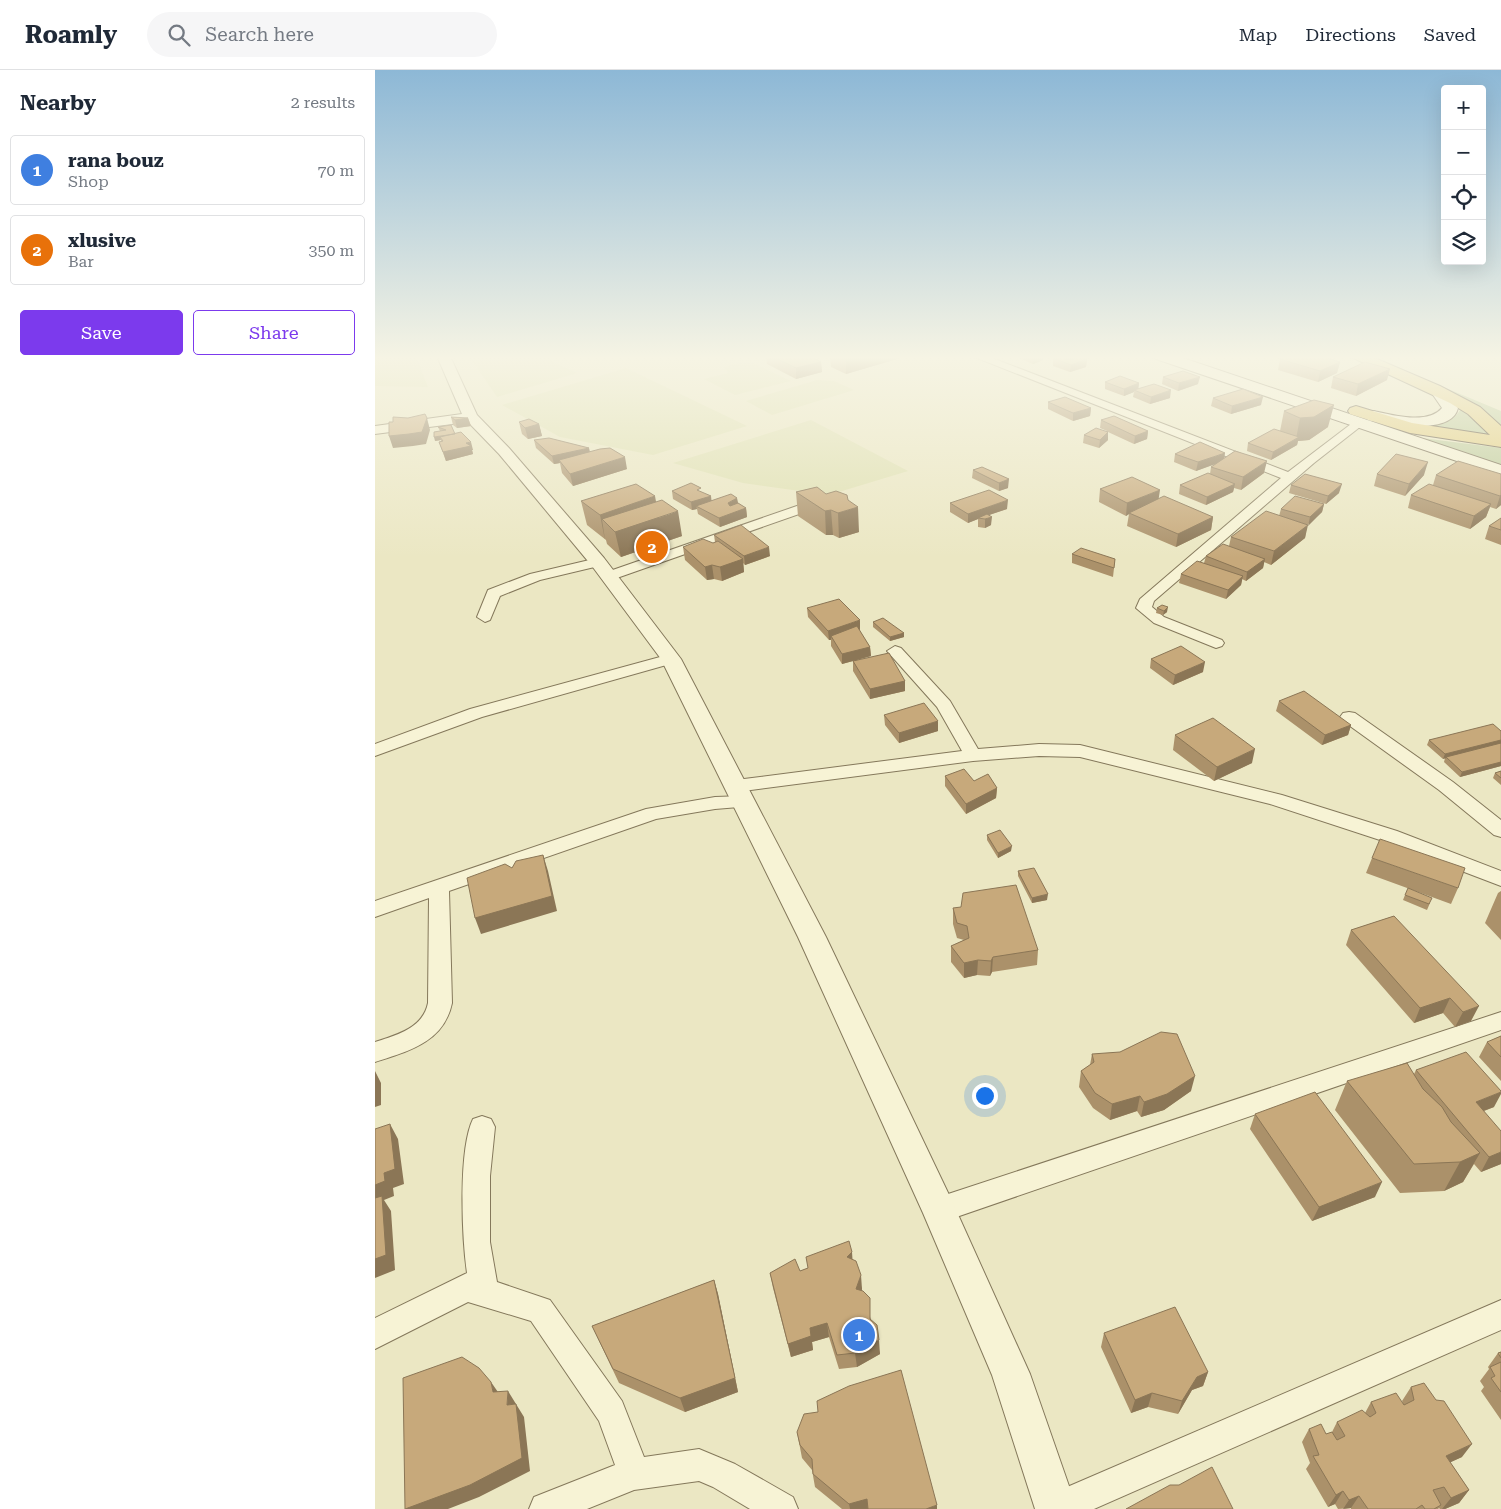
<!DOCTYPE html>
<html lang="en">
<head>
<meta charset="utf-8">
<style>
	body { margin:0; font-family:"Roboto Serif",serif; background:#f6f6f7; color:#1f2937 }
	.controls { position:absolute; right:15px; top:15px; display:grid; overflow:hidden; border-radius:5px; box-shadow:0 5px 20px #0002 }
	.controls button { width:45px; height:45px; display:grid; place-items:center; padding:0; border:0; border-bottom:1px solid #e0e1e3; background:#fff; color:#1f2937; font:25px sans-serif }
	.you { position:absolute; left:609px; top:1025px; width:18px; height:18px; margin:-12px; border:4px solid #fff; border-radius:50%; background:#1a73e8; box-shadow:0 0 0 8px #1a73e833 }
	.badge { display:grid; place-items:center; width:32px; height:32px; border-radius:50%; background:#7c3aed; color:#fff; font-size:16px; font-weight:700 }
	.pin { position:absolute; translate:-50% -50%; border:2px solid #fff; box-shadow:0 1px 5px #0006 }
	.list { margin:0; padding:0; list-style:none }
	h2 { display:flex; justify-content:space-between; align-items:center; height:65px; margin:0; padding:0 20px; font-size:21px }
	h2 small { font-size:16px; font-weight:400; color:#747a83 }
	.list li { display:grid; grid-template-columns:32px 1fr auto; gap:15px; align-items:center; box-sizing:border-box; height:70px; margin:0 10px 10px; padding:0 10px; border:1px solid #e0e1e3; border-radius:5px }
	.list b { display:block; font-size:19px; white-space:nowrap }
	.list p { margin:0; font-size:16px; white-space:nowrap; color:#747a83 }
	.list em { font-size:16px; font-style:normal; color:#747a83 }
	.actions { display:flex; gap:10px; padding:15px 20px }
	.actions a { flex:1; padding:11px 0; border:1px solid #7c3aed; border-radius:5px; text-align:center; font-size:18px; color:#7c3aed }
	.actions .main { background:#7c3aed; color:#fff }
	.icon { flex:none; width:28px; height:28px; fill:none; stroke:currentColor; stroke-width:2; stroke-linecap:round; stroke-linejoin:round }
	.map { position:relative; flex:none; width:1126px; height:1439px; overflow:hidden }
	header { display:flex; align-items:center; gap:30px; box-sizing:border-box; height:70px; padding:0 25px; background:#fff; border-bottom:1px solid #e0e1e3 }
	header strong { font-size:24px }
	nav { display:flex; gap:28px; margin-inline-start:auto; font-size:18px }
	.search { width:350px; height:45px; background:#f6f6f7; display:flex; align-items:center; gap:12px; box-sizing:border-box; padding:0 18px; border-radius:28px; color:#747a83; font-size:19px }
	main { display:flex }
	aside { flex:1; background:#fff }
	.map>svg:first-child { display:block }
	.farmland { fill:#dfe0b1 }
	.green { fill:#bac997 }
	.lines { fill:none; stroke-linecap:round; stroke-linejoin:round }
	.minor-casing { stroke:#84785b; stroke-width:2 }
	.tertiary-casing { stroke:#84785b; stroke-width:2 }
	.secondary-casing { stroke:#66593e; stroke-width:2 }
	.trunk-casing { stroke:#52462f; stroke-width:2 }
	.minor { fill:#f7f3d5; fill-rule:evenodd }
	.tertiary { fill:#f7f3d5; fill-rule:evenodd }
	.secondary { fill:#f7f3d5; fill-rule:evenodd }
	.trunk { fill:#e2cc7a; fill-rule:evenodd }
	.wall { fill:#ab916a }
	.shaded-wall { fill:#8b7656 }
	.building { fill:#c7a97b; stroke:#8b7656 }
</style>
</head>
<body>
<header>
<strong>Roamly</strong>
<div class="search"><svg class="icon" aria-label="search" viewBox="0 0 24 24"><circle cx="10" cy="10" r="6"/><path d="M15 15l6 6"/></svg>Search here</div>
<nav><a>Map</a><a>Directions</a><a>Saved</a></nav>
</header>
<main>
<aside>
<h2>Nearby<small>2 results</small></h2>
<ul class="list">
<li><span class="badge" style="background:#3f7fe0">1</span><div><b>rana bouz</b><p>Shop</p></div><em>70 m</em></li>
<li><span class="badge" style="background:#e8710a">2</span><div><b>xlusive</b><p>Bar</p></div><em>350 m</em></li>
</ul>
<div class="actions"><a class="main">Save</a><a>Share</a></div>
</aside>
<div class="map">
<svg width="1126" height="1439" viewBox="0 0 1126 1439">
	<rect width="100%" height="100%" fill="#ebe7c3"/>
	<path class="farmland" d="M0,286H41L53,317L0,316Z
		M94,286H165L202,303L122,327Z
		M365,293H378L416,311L360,325L329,309L353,303L349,297Z
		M251,298L372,356L278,385L185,367L127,335Z
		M442,310L459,311L479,320L397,345L371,331Z
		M436,350L533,401L454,425L368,413L298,393Z"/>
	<path class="green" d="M1042,306L1126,341V356L1110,342L1040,307Z
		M1086,337L1123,368L1056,359L1049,353C1062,351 1082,352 1086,337Z
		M1031,366L1126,378V396Z"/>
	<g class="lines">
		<g class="minor-casing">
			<path id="minor" d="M597,286H612L913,402L980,351H988L990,353L939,393L779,531L777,537L789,547L847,570L849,573L847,576L841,578L779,553L761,538L765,529L906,408Z
				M442,429L447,430L449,433L447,436L239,509L234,510L227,506L229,503Z
				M223,488L228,489L230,492L228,495L165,510L125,526L115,550L110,552L102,547L113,520L155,504Z
				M520,576L526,578L575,631L603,679L664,674L705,675L907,725L1022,761L1126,801V816L1008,771L895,734L705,687L664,686L598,691L361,722L354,720L352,716L354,712L361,710L587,681L562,637L512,581Z
				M296,584L302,586L304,589L302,592L107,647L0,686V674L95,639Z
				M974,642L980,643L1078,712L1126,750V767L1119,765L1064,720L968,651L965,647L968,643Z
				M369,726L376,728L378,732L376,736L340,739L281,749L74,821L77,933C69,972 34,981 0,992V972C22,965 48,958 53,933L54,828L0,847V831L271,739L340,727Z
				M1126,942V960L564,1153L554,1149L550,1140L554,1131L564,1127Z
				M107,1046L116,1049L120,1057L115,1106V1172L122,1212L175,1230L247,1331L269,1387L324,1379L360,1394L418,1427L423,1439H375L338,1417L324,1411L259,1420L212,1439H154L159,1427L240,1395L224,1351L156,1251L93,1232L0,1279V1248L92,1203C87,1168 83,1080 98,1049Z
				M1126,1230V1260L719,1439H664L669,1427Z"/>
		</g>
		<g class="tertiary-casing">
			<path id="tertiary" d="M62,286H75L102,345L134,378L229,488L306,589L451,867L576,1129L655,1304L702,1439H660L617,1305L548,1143L423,867L286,589L217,496L124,384L93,352L0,364V356L87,344Z"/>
		</g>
		<g class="secondary-casing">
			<path id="secondary" d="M779,286H802L1126,395V406L781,289Z
				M1064,317L1070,319L1083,338C1077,365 1018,355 999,351L993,350L991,346L993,342L999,341C1017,345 1053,355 1067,338L1056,322Z"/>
		</g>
		<g class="trunk-casing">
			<path id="trunk" d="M974,286H995L1065,316L1105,337L1126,356V377L1035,363L975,344L973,341L975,338L981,336L1037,353L1115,365L1093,344L1075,333Z"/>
		</g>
		<use href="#minor" class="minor"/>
		<use href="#tertiary" class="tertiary"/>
		<use href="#secondary" class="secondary"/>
		<use href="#trunk" class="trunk"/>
	</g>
	<path class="wall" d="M391,286H436L446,292L447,302L421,309L392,294Z
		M455,286H522V289L471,304L456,297Z
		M639,286H670L668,287V290L658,294Z
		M678,288H703L712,289L711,297L695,302L678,296Z
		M905,289L965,292L962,303L943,312L903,300Z
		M788,307L823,314L803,321L787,314Z
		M958,307L1012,310L981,326L956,318Z
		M730,312L764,313L763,319L795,328L775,334L758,327L759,322L749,326L730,319Z
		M838,328L886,335L856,344L836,336Z
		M673,332L716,338L715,346L698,351L673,339Z
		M909,341L953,357L934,370L923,371L922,375L896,390L872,381L873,373L905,361Z
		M76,347L93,348L96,356L82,358L78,355Z
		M726,350L773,361L772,369L759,374L733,362V370L724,378L708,373L709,365L732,361L725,358Z
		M144,352L164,354L167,366L153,369L147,364Z
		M76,355L80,364L98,380H97L98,384L71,391L64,372L66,371V370L60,371L65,361L63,357Z
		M159,370L215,382L252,399L198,416L187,403L185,393L179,394L161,378Z
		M800,384L849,388L889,403L866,420L859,418L858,422L831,435L804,424L805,415L835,404L836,397L842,393L821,401L799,392Z
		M607,397L633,418L624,421L597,408L598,400Z
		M1002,404L1049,405L1030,426L999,416Z
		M1126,404V435L1121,439L1115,437L1111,447L1095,459L1033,438L1036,425L1058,415L1061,405Z
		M916,415L964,423L951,434L914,423Z
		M442,417L484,462L464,468L458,465H451L423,446L421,422Z
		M725,419L783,429L838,447L836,460L801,477L752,456L754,444L751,446L724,432Z
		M297,421L326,422L336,430L363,433L371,438L372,447L345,457L323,444L322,439L317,440L298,429Z
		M206,431L281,432L307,466L246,487L232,474L231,470L212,455Z
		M575,433L632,439L614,445L616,455L610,458L603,457V449L593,453L575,442Z
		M949,434L947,442L932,455L930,468L896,495L889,492L888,498L871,511L867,509L866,515L851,529L804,513L806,504L829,493L831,486L854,476L856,467L904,446L906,439Z
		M1126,448V475L1110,469L1114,456Z
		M339,465L395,486L370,495L368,493L369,502L347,511L339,509L332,510L310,490L308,477L338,473L340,472Z
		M697,484L740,489L738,507L697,493Z
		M432,538L485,560H484L495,577L496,586L482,590L530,611V621L495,629L478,601V591L467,594L456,576V570H454L433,547Z
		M782,538L792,542L788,545L781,543Z
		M498,552L529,563V567L515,571L498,557Z
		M776,589L828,602L798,615L775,598Z
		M904,631L976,655L973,665L947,675L901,641Z
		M509,645L563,661L524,673L510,655Z
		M1126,661V696L1085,707L1069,692L1070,688L1068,689L1052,675L1054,670Z
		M800,665L877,693L839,711L798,680Z
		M1126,701V715L1118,708L1120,703Z
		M570,706L599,711L622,718L621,728L591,744L570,716Z
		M612,765L636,781L623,788L612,770Z
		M997,788L1083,818L1076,834L991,803Z
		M643,801L672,830L657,833L643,806Z
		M1126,821V870L1110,853L1123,823Z
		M1030,825L1055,833L1052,840L1028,830Z
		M578,838L663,880L662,895L617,902L615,906L602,905L589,908L576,892V876L589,870L582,868L578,854Z
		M1019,846L1096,951L1080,957L1068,943L1039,953L971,875L976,860Z
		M1126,966V1011L1104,987L1112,972Z
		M717,984L816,1021L789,1040L766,1047L762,1041L735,1050L718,1038L704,1017L706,1001L715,995Z
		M1041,1000L1119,1037L1109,1041L1126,1094L1106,1102L1099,1094L1088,1112L1069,1121L1025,1123L960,1040L972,1011L1039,1004Z
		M880,1044L1000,1127L937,1151L875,1059Z
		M477,1182V1189L487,1219V1221L496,1250L505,1284L482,1297L464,1299L454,1267L437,1272L438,1280L416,1287L398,1218L395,1203L425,1201Z
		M339,1210L343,1224L363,1322L310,1342L244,1313L217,1256Z
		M729,1263L833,1302L828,1316L817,1320L803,1344L773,1337L756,1343L726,1277Z
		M1126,1282V1350L1106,1321L1109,1317L1105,1311L1114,1299L1113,1297L1123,1283Z
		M1036,1317L1087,1387L1075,1392L1094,1420L1084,1433L1070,1439H1065L1064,1438L1063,1439H976V1438L963,1439L960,1434L953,1437L931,1399L935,1393L927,1372L934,1359L951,1364L957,1362L962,1352L990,1343L996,1332L1028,1333L1027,1331Z
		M422,1362L562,1439H467L440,1417L437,1400L427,1388Z"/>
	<path class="shaded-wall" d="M481,286H522V289L471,304V289Z
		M670,286L668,287V290L658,294L659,287Z
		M698,286H703V292L695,294L691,289Z
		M712,289L711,297L695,302L696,295Z
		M446,292L447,302L421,309V298Z
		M965,292L962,303L943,312L945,301Z
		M1015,299L1012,310L981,326L983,314Z
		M825,307L823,314L803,321L804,313Z
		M764,313L763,321L759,320V322L749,326V319Z
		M796,320L795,328L775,334L776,327Z
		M888,327L886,335L856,344L857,336Z
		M959,335L953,357L934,370L923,371L922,375L896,390L898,382L921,369L925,348Z
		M716,338L715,346L698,351V343Z
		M52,348L55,360L51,374L38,376L18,378L14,366Z
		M93,348L96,356L82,358L80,350Z
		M164,354L167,366L153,369L150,358Z
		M773,361L772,369L759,374L760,366Z
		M733,362V370L724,378L725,370Z
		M80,364L65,367L66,370L60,371L59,367Z
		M96,372L98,380H97L98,384L71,391L68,382L91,373Z
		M214,378L216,386L184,390L185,393L179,394L177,386Z
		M850,383L849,391L821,401L823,392Z
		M250,387L252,399L198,416L195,404Z
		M892,391L889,403L866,420L868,407Z
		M1053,392L1049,405L1030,426L1034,414Z
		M634,409L633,418L624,421V413Z
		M860,414L858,422L831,435L832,427Z
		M967,414L964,423L951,434L953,426Z
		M785,420L783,433L754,443V444L751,446L752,433Z
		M1126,425V435L1121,439L1125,426Z
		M280,426L284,448L303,441L307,466L246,487L240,462L227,449L230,470L225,445Z
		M336,426L337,435L321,436L322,439L317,440L316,432Z
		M362,428L364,437L354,441L353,433Z
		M633,430L632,439L605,448H603V449L593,453V444Z
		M949,434L947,442L933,456L935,447Z
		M1116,434L1111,447L1095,459L1099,446Z
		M483,437L484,462L464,468L463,443Z
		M371,438L372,447L345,457L344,448Z
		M456,440L458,465H451L450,441Z
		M617,447L616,455L610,458V449Z
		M838,447L836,460L801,477L803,464Z
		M933,455L930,468L896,495L899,481Z
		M394,477L395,486L370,495L369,486Z
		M368,489L369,502L347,511L345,497Z
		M890,489L888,498L871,511L872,502Z
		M337,495L339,509L332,510L330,497Z
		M868,506L866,515L851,529L853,520Z
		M793,537L792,542L788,545L789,541Z
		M485,550V560L457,569L456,566V570H454L453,561Z
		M529,563V567L515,571V567Z
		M495,577L496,586L467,594V584Z
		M830,592L828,602L798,615L800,605Z
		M530,611V621L495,629V619Z
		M563,651V661L524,673V663Z
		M976,655L973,665L947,675L950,665Z
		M1126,670V674L1068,689L1070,684Z
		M880,679L877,693L839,711L842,697Z
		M1126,692V696L1085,707L1087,702Z
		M622,718L621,728L591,744V734Z
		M637,776L636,781L623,788V783Z
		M168,785L173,801L182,841L106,864L100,848Z
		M673,824L672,830L657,833V828Z
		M618,887L617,902L615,906L616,891Z
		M603,890L602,905L589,908V893Z
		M1075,928L1068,943L1039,953L1045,938Z
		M1104,936L1096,951L1080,957L1088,942Z
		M0,1001L6,1013V1035L0,1037Z
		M820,1006L816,1021L789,1040L766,1047L769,1032Z
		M1126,1022V1024L1119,1037L1092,1047L1101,1032Z
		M765,1026L762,1041L735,1050L737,1034Z
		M15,1054L23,1069L29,1114L18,1118L19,1126L9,1130L16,1141L20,1200L0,1208V1115L9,1103Z
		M1126,1082V1094L1106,1102L1114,1087Z
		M1105,1083L1088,1112L1069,1121L1085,1092Z
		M1007,1112L1000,1127L937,1151L944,1137Z
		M477,1182L478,1197L472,1187Z
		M486,1205L487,1219L483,1234L481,1219Z
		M339,1210L343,1224L363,1322L310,1342L305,1328Z
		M452,1253L454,1267L437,1272L438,1280L416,1287L413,1274L435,1258Z
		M504,1270L505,1284L482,1297L480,1283Z
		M833,1302L828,1316L817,1320L803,1344L807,1331L822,1307Z
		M116,1312L125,1325L118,1322Z
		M133,1321L141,1334L132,1335Z
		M777,1323L773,1337L756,1343L760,1330Z
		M141,1334L149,1347L155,1401L104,1427L73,1439H31Z
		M1097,1374L1087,1387L1061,1399L1071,1386Z
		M1094,1420L1084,1433L1070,1439H1067L1076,1428Z
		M968,1421L960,1434L953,1437L961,1425Z
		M984,1426L976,1438L968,1439L974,1430Z
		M492,1429L493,1439H475L474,1434Z
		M562,1435V1439H551Z"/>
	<path class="building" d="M397,286H436L446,292L421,298Z
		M464,286H481L471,289Z
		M684,286H698L691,289L695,290L705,287L712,289L696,295L678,288Z
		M911,286H946L965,292L945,301L905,289Z
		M990,292L1015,299L983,314L958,307Z
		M808,301L825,307L804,313L788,307Z
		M745,306L764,313L749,319L730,312Z
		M779,314L796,320L776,327L759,320Z
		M868,319L888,327L857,336L838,328Z
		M690,327L716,338L698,343L673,332Z
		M939,330L959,335L939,347L925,348L909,341Z
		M50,344L52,348L47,362L34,364L14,366V352H18V347L33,348Z
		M739,346L773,361L760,366L726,350Z
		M76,347L93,348L80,350Z
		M154,349L164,354L150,358L144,352Z
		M76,355L80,364L59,367V362L71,360L63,357Z
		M721,358L733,362L725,370L709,365Z
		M899,359L924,367L898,382L873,373Z
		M86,362L96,372L91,373L96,376L68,382L64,372L68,371L65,367Z
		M174,368L214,378L177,386L159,370Z
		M825,372L850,383L823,392L800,384Z
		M235,378L250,387L195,404L184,390L225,379Z
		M860,381L892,391L868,407L836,397Z
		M1021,384L1053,392L1034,414L1002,404Z
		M1083,391L1126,404V425L1125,426L1061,405Z
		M607,397L634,409L624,413L598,400Z
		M833,403L860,414L832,427L805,415Z
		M930,404L967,414L953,426L916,415Z
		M757,407L785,420L752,433L725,419Z
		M316,413L326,418L322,420L336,426L316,432L297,421Z
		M261,414L280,426L225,445L206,431Z
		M1054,414L1116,434L1099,446L1036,425Z
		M442,417L451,424L461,421L472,425L473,430L483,437L463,443L456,440L450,441L421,422Z
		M614,420L633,430L593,444L575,433Z
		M356,424L362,428L353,433L355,436L363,433L371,438L344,448L321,436Z
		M789,426L838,447L803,464L754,443Z
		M920,426L949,434L935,447L906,439Z
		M287,430L303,441L240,462L227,449Z
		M891,441L933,455L899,481L856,467Z
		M612,444L617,447L610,449L603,448Z
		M1126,448V460L1114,456Z
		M366,455L394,477L369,486L339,465Z
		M328,469L338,473L343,471L368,489L345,497L337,495L330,497L308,477Z
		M848,474L890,489L872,502L831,486Z
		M706,478L740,489L739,498L697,484Z
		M822,491L868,506L853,520L806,504Z
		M464,529L485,550L453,561L432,538Z
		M787,535L793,537L789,541L782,538Z
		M508,548L529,563L515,567L498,552Z
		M482,556L495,577L467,584L456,566Z
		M806,576L830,592L800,605L776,589Z
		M514,583L530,611L495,619L478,591Z
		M929,621L976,655L950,665L904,631Z
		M549,633L563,651L524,663L509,645Z
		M838,648L880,679L842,697L800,665Z
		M1118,654L1126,661V670L1070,684L1054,670Z
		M1126,673V692L1087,702L1071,687Z
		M589,699L599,711L613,704L622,718L591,734L570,706Z
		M1126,701V708L1120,703Z
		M625,760L637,776L623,783L612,765Z
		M1005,769L1090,798L1083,818L997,788Z
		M168,785L177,826L100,848L92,808L130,794L137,798L141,791Z
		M659,798L673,824L657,828L643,801Z
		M641,815L663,880L618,887L616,891L603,890L589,893L576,876L594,868L592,856L582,853L578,838L586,837L588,823Z
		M1033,818L1057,828L1054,834L1030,825Z
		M1019,846L1104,936L1088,942L1075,928L1045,938L976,860Z
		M786,962L802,964L820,1006L792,1024L769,1032L765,1026L737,1034L720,1023L706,1001L719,992L717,984L745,982Z
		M1126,966V987L1112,972Z
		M1091,982L1126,1021V1022L1101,1032L1126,1061V1082L1114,1087L1041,1000Z
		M1032,993L1048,1019L1067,1037L1076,1052L1105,1083L1085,1092L1039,1094L972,1011Z
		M940,1022L1007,1112L944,1137L880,1044Z
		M15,1054L20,1099L9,1103L10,1111L0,1115V1059Z
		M7,1126L11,1185L0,1189V1128Z
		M474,1171L477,1182L472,1187L481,1191L486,1205L481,1219L488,1221L495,1228V1249L502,1255L504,1270L480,1283L462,1285L452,1253L435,1258L436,1266L413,1274L395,1203L420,1189L425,1201L433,1198L431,1187Z
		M339,1210L360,1308L305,1328L238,1299L217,1256Z
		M800,1237L833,1302L822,1307L807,1331L777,1323L760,1330L729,1263Z
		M1126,1282V1288L1123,1283Z
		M87,1287L104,1298L116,1312L118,1322L133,1321L132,1335L141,1334L147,1388L95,1415L30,1439L28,1308Z
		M1126,1292V1322L1116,1308L1120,1306L1115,1297Z
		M526,1300L562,1435L551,1439H493L492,1429L474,1434L438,1404L437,1389L425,1375L422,1362L429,1344L443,1342L442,1331L474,1316Z
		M1049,1313L1061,1330L1069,1331L1097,1374L1071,1386L1094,1420L1076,1428L1069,1417L1058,1420L1066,1435L1059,1439H1050L1047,1435L1041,1439H993L984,1426L974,1430L968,1421L961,1425L938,1386L944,1385L934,1359L946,1354L951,1364L957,1362L962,1370L970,1366L962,1352L987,1340L995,1347L1001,1343L996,1332L1021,1323L1029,1335L1039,1330L1036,1317Z
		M837,1397L858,1439H751L795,1415H804Z"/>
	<linearGradient id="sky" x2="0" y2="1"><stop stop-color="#8db8d6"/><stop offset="0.59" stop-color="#f6f4e4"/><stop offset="1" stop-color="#f6f4e4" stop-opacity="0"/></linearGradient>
	<rect width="1126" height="488" fill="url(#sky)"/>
</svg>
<div class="controls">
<button>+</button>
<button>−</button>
<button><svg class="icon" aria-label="locate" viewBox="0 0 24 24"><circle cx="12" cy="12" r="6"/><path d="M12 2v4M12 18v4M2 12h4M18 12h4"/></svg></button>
<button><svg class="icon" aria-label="layers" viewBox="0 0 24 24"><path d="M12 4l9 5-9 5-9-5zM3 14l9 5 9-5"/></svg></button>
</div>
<div class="you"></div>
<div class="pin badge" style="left:484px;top:1265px;background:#3f7fe0">1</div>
<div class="pin badge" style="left:277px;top:477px;background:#e8710a">2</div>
</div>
</main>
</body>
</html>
